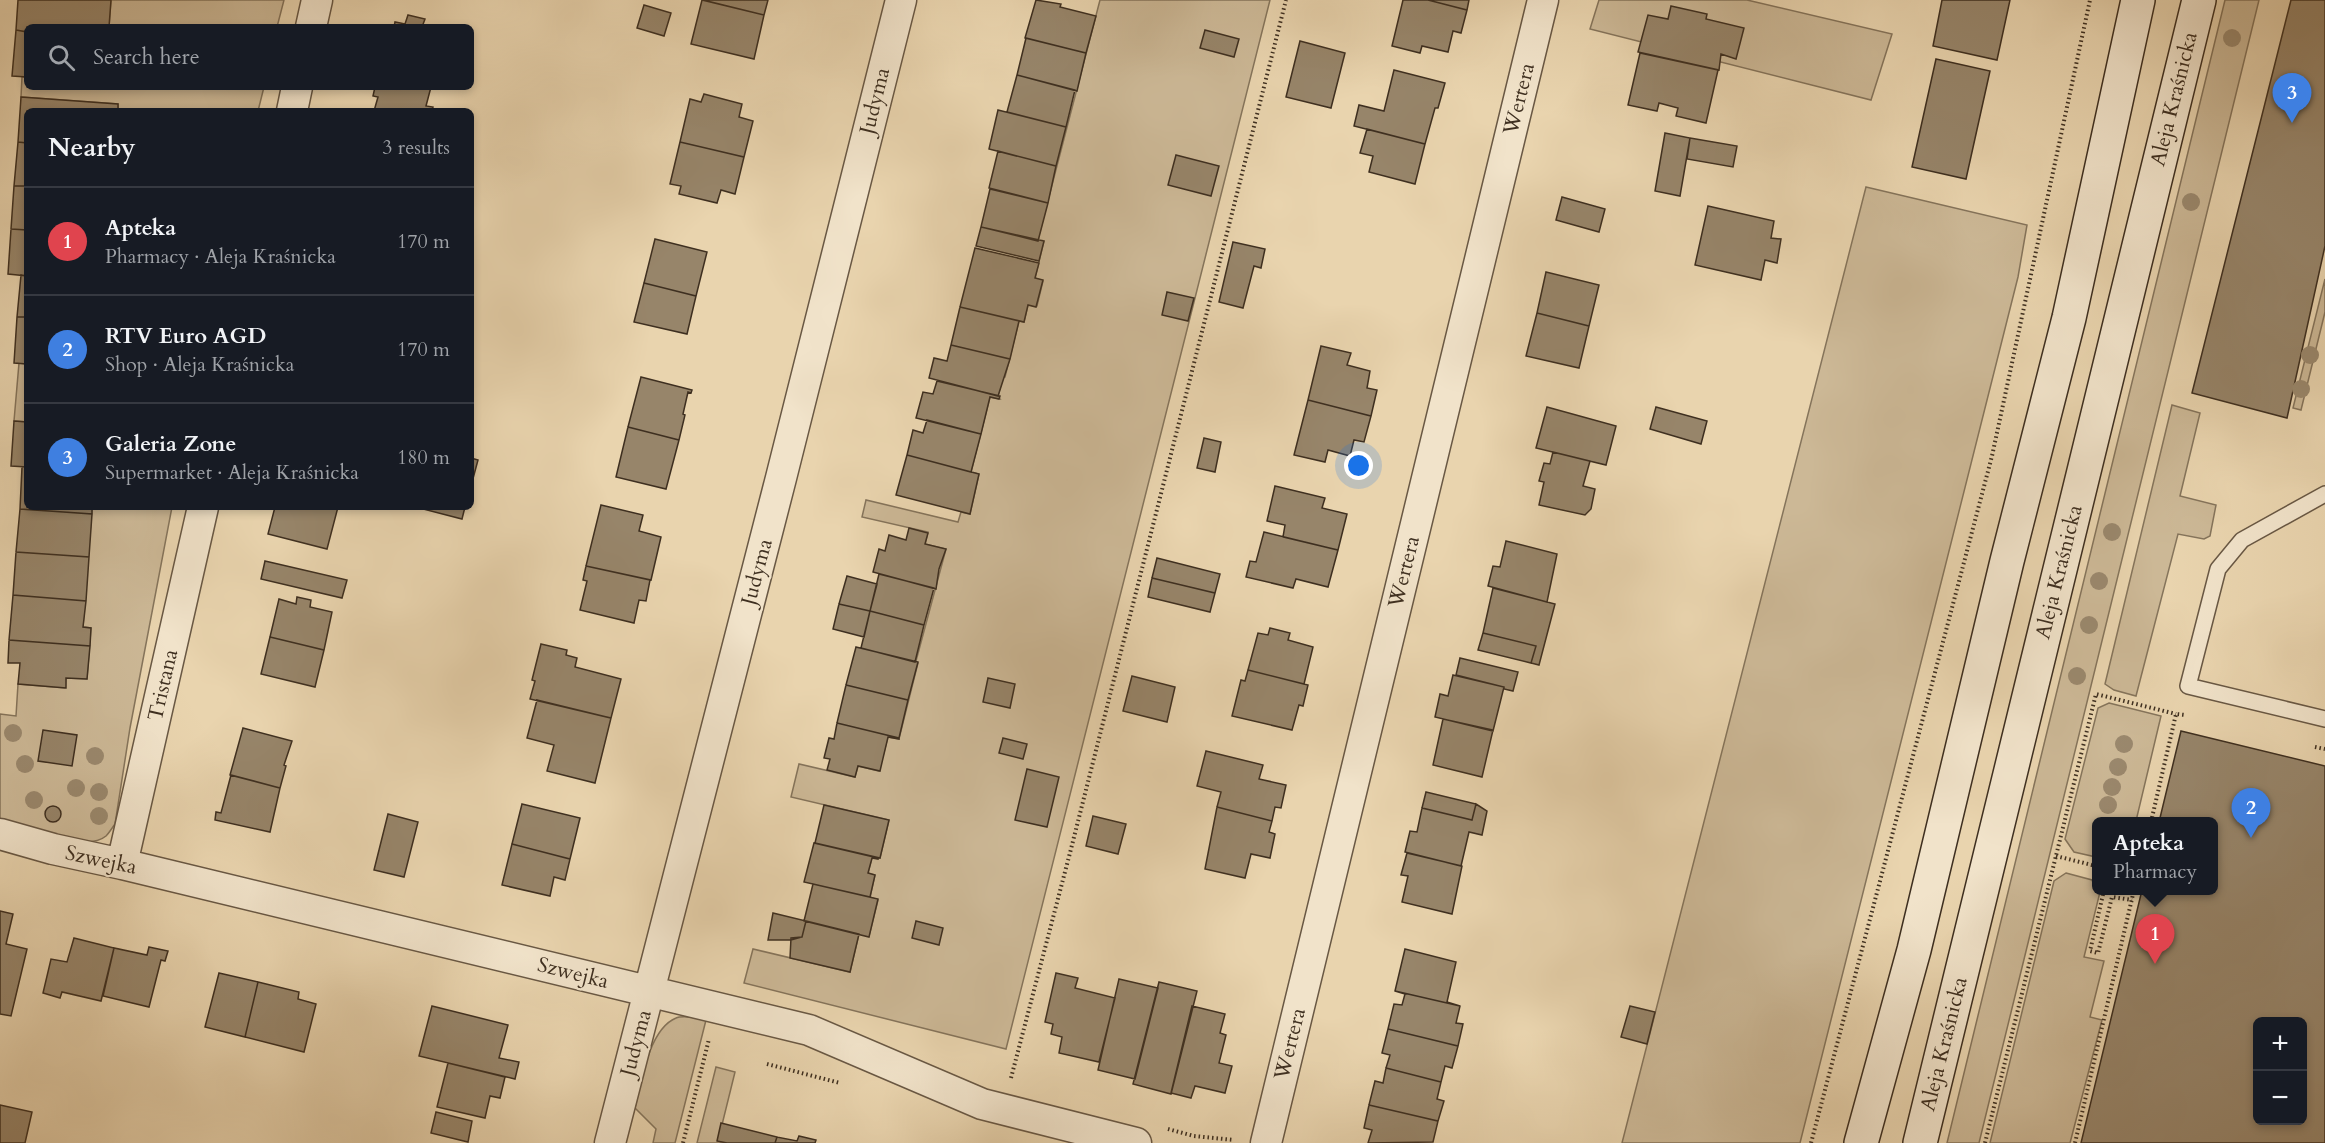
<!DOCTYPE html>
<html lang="en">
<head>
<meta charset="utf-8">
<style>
	body { margin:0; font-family:Cardo,serif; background:#20242c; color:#f1f3f6 }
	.controls { position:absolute; right:18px; bottom:18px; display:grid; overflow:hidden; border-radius:9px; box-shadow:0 3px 9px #0003 }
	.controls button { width:54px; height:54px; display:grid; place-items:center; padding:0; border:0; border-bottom:2px solid #363941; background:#171b24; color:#f1f3f6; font:30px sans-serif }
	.you { position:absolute; left:1359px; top:466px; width:21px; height:21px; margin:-15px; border:4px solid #fff; border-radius:50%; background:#1a73e8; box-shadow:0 0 0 9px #1a73e833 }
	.badge { display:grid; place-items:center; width:39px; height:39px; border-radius:50%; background:#c59692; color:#fff; font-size:20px; font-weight:700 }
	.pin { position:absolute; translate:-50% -50px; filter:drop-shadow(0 2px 3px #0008) }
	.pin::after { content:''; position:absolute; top:32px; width:21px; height:18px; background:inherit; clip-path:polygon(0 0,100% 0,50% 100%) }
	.popup { position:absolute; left:2092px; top:817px; width:126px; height:78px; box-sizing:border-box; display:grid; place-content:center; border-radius:9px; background:#171b24; filter:drop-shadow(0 2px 4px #0005); font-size:20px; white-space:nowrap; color:#9ea1a6 }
	.popup b { font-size:22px; color:#f1f3f6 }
	.popup::after { content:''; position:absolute; left:50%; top:100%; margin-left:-12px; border:12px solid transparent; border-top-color:#171b24 }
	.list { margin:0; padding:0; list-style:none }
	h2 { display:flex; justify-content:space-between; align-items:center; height:78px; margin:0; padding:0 24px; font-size:26px }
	h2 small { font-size:20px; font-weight:400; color:#9ea1a6 }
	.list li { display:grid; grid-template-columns:39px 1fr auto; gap:18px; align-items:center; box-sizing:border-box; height:108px; padding:0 24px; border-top:2px solid #363941 }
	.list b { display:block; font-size:22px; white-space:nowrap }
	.list p { margin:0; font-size:20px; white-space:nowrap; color:#9ea1a6 }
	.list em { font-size:20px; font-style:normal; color:#9ea1a6 }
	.icon { flex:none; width:33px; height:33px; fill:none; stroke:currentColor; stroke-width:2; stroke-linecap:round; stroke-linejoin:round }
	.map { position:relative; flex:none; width:2325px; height:1143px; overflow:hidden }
	.search { position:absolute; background:#171b24; box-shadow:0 3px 9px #0003; left:24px; top:24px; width:450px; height:66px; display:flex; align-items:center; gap:15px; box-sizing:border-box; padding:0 21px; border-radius:9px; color:#9ea1a6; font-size:22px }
	.panel { position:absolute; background:#171b24; box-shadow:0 3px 9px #0003; left:24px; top:108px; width:450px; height:402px; border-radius:9px }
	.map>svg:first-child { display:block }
	.green { fill:#ccb896; stroke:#85745b; stroke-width:1.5 }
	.building { fill:#97856a; stroke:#3e2f20; stroke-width:1.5; fill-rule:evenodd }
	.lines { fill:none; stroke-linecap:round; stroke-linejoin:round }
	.lane-casing { stroke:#695844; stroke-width:18 }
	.street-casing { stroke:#695844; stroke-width:33 }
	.secondary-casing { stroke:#3e2f20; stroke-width:36 }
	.path { stroke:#3e2f20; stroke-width:4; stroke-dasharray:1.5 3; stroke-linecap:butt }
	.lane { stroke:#f1e3ca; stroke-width:15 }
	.street { stroke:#f1e3ca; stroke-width:30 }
	.secondary { stroke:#f1e3ca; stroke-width:33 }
	.tree { fill:#9a886d }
	.labels { text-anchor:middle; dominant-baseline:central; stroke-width:4.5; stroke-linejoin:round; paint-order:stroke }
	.street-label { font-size:21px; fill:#3e2f20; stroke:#f1e3ca }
</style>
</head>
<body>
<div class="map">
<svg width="2325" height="1143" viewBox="0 0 2325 1143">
	<rect width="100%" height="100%" fill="#e9d4ae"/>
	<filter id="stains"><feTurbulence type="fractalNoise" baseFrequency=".00333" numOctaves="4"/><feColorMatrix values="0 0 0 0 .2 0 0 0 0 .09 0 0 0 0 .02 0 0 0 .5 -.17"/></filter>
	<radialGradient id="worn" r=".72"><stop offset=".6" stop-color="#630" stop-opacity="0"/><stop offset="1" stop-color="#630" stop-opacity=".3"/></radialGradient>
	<path class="green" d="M111,0H284L277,27H109Z
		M1100,0H1270L1006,1049L744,983L753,949L850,972L859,934L869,936L878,900L870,897L875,875L868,873L872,858H880L889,820L791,797L799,764L855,777L858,766L879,771L888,737L899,739L918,663L916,661L946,549L925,544L928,532L862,517L866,500L958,522L961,512L970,514L979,474L971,472L990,397L1000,399L998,396L1003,377H1005L1019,321L1024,322L1028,305L1037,306L1043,281L1035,278L1044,241L1038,239Z
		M1599,0H1747L1892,34L1871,100L1590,29Z
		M2225,0H2259L1979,1143H1947Z
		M22,77H27V87H264L258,111H118V104L21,97Z
		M1866,187L2027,225L2018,277L1800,1143H1622Z
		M2325,279V312L2301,410L2293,408Z
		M19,363L27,364V422L14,421Z
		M2172,405L2200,413L2180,496L2216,505L2210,536L2204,539L2178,534L2136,696L2114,690L2105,684Z
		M92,507H172L130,728L115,824C112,828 109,833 106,836C86,853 22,828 0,819V714L16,716L18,684L65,688L66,678L87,679L91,628L83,627Z
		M2109,703L2161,716L2136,821L2096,822V857L2074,852L2065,839L2098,708Z
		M2066,873L2092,880L2096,890L2100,892L2084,957L2104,961L2090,1017L2102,1020L2070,1143H1990L2054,881Z
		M691,1017L706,1020L675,1143H653L656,1129L635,1108C641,1082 649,1029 676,1018C680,1016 687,1017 691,1017Z
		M716,1067L735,1072L718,1141L727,1143H697Z"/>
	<path class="building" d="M18,0H111L109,27H27V32L16,30Z
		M702,0L764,15L754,59L691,44Z
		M703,0H768L764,15Z
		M1036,0L1061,4L1060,7L1096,16L1086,53L1025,38Z
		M1403,0H1428L1467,10L1461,33L1453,31L1448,52L1422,46L1420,53L1392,46Z
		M1428,0H1469L1467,10Z
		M1942,0H2010L1997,60L1933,46Z
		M2291,0H2325V246L2287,418L2192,393Z
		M644,5L671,13L664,36L637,28Z
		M1671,6L1707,14L1706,19L1744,28L1736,59L1721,54L1719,70L1638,52L1648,15L1668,19Z
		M408,15L425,19L422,27H394L395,22L405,24Z
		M16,30L27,32V77L12,76Z
		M1205,30L1239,39L1234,57L1200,48Z
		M1026,38L1086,53L1077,91L1017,75Z
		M1300,41L1345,53L1331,108L1286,97Z
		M1640,53L1718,70L1706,123L1676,116L1678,108L1659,103L1657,111L1628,105Z
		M1936,59L1990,71L1966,179L1912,167Z
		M1394,70L1445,83L1438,108H1435L1425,144L1354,126L1359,105L1384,111Z
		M1017,75L1075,90L1066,127L1007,112Z
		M375,87H431L426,106L433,107L432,111H374L378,97L373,96Z
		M704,94L742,104L739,117L753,121L744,157L680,142L690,99L701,102Z
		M21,97L118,104V111H27V143L18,142Z
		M998,110L1066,127L1056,166L989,149Z
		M1367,129L1425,144L1415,184L1369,172L1373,156L1360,153Z
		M1665,133L1690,138L1680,196L1655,191Z
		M1690,138L1737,146L1733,167L1687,159Z
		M18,142L27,143V186H14Z
		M680,142L744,157L735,194L721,190L717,203L679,194L681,186L670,184Z
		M998,151L1056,166L1048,203L989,188Z
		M1176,155L1219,166L1211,196L1168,185Z
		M14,186H27V230L11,229Z
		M990,189L1048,203L1038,241L981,227Z
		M1562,197L1605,209L1599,232L1556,220Z
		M1708,206L1774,221L1771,238L1781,239L1777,263L1765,260L1761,280L1695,265Z
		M981,227L1044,241L1039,261L976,246Z
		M11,229L27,230V276L8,274Z
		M655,239L707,252L696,296L644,283Z
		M1233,242L1265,249L1261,268L1254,266L1243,308L1219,302Z
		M975,248L1039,263L1035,278L1043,280L1036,307L1028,305L1024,322L960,307Z
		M1546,272L1599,285L1589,326L1537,313Z
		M21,275L27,276V317H17Z
		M644,283L696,296L687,334L634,322Z
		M1167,292L1194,298L1188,321L1162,315Z
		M960,307L1019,321L1010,359L951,345Z
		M1537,313L1589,326L1579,368L1526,356Z
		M17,317H27V364L14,363Z
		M951,345L1010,359L998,396L929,378L934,358L947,361Z
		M1321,346L1351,353L1347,365L1370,371L1367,388L1377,390L1371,416L1308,400Z
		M641,377L692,390L691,393L688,392L683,414L685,415L679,440L628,427Z
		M937,381L1000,396L999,399L990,397L981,434L916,418L923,392L933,394Z
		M1308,400L1371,416L1364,442L1354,440L1350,456L1328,450L1325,462L1294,455Z
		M1547,407L1616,426L1606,465L1536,448Z
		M1656,407L1707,421L1701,444L1650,429Z
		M927,420L981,434L971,472L907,455L913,430L923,433Z
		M14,421L27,422V467L11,466Z
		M628,427L679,440L666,489L616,477Z
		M1204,438L1221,442L1215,472L1197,468Z
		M1553,452L1590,461L1583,486L1595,489L1591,509L1585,515L1539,505L1544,482L1539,481L1544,463L1550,464Z
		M907,455L979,474L970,514L896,495Z
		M471,458L478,460L471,486Z
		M22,467H27V507H92V514L20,509Z
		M1275,486L1325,498L1322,508L1347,514L1338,550L1283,537L1285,525L1267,521Z
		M601,505L643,515L639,531L661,537L651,580L586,566Z
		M275,507H338L327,549L268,534Z
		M423,507H465L462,519L423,509Z
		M20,509L92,514L89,557L16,552Z
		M909,528L928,533L925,544L946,549L939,569L936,589L873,572L879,549L885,551L889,535L906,540Z
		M1264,532L1338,550L1328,587L1296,579L1293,588L1246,577L1250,561L1256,562Z
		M1506,541L1557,554L1547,602L1488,586L1493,566L1500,567Z
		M16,552L89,557L86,601L13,595Z
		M1157,558L1220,574L1215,593L1152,578Z
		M265,561L347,580L342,598L261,579Z
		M586,566L650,580L646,601L639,600L634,623L580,610L587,581L583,580Z
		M879,574L934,588L924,625L870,611Z
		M847,576L877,584L870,611L839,604Z
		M1152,578L1215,593L1210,612L1148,597Z
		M1493,588L1555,604L1539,665L1531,663L1536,646L1483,633Z
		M13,595L86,601L83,627L91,628L90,646L9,640Z
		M297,597L311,600L310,607L332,612L324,650L270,637L279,599L296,604Z
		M839,604L870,611L864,637L833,629Z
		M870,611L924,625L915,662L861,648Z
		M1270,628L1290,633L1288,640L1313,647L1304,684L1248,670L1258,633L1268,635Z
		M1483,633L1536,646L1531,663L1478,650Z
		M270,637L324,650L315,687L261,674Z
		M9,640L90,646L87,679L66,678V688L18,684L20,663H8Z
		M541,644L567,650L566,655L577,658L575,667L621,679L611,718L530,699L535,681L532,680Z
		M856,647L918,662L908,700L846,685Z
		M1460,658L1518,672L1513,691L1504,689V687L1456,675Z
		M1248,670L1308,685L1303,706L1299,705L1292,730L1232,716L1241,680L1245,681Z
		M1453,675L1504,687L1493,731L1435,717L1440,694L1448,696Z
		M1132,676L1175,687L1167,722L1123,711Z
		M988,678L1015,684L1010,708L983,702Z
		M846,685L908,700L899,738L837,723Z
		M537,700L611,718L595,783L547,771L554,745L527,738Z
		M1443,719L1493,730L1482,777L1433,765Z
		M837,723L899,738V739L888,737L880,771L858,766L855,777L827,770L830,759L824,758L829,738L834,739Z
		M243,728L292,741L284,765L286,766L280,788L230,775Z
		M43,730L77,735L72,766L38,761Z
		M2181,731L2325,766V1143H2081L2142,890H2214V822H2159ZM2258,1022H2302V1120H2258Z
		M1003,738L1027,744L1023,759L999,753Z
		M1206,751L1263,765L1259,779L1286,785L1281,808L1275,807L1272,821L1217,807L1221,792L1197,786Z
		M1027,769L1059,777L1047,827L1015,820Z
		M231,775L280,788L270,832L215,820L216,812L221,813Z
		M1426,792L1476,804L1472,820L1422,808Z
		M522,804L580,818L570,859L512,844Z
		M1476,804L1487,811L1482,835L1469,832L1461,866L1405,852L1410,831L1417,832L1422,808L1472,820Z
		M824,805L889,820L880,858L815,843Z
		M45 814a8 8 0 1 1 16 0a8 8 0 1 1-16 0Z
		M1217,807L1272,821L1269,832L1275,834L1270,858L1251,854L1245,878L1205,869Z
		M388,814L418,822L404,877L374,870Z
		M1093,816L1126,824L1118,854L1086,846Z
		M814,843L878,858V859L872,858L868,873L875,875L870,897L804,882Z
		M512,844L570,859L565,880L554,877L550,896L502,885Z
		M1407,853L1462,866L1452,914L1402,902L1408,876L1401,875Z
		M813,884L878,899L869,937L804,921Z
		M0,911L13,914L6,944L27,949L11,1016L0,1014Z
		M773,913L806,921L802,937L791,940H768Z
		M806,921L859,934L850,972L790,958L791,938L802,937Z
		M916,921L943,928L939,945L912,938Z
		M74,938L114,948L101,1001L62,992L60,998L43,993L51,959L67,962Z
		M149,947L168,951L165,961L161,960L149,1007L103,996L114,948L147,955Z
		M1405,949L1456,962L1447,1002L1460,1006L1395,991Z
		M219,973L258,982L245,1037L205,1027Z
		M1056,973L1078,978L1075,988L1115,998L1099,1062L1059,1053L1062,1037L1051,1034L1053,1024L1045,1022Z
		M1119,979L1158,988L1135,1079L1098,1070Z
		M258,982L299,992L298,999L316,1004L304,1052L245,1037Z
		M1159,982L1197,991L1171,1094L1133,1084Z
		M1395,991L1460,1006L1456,1023L1463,1024L1458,1046L1388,1029L1394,1004L1402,1005L1405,994Z
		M432,1006L508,1025L499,1058L519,1062L515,1079L419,1056Z
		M1192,1006L1225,1014L1220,1033L1226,1035L1219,1063L1232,1066L1225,1093L1195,1086L1191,1098L1171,1093Z
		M1630,1006L1655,1012L1647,1044L1621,1037Z
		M1388,1029L1458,1046L1452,1068L1445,1066L1441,1082L1386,1068L1390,1055L1382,1053Z
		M448,1063L505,1077L500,1098L490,1096L485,1118L437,1107Z
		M1386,1068L1441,1082L1437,1099L1444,1101L1438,1121L1369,1105L1375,1081L1383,1083Z
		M0,1105L32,1112L25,1143H0Z
		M1369,1105L1438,1121L1433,1142L1368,1143L1372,1130L1364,1128Z
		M436,1112L472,1121L468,1142L431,1133Z
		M721,1123L777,1137L775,1143H727L717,1141Z
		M799,1136L816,1140L815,1143H775L777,1137L797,1141Z"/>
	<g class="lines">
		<g class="lane-casing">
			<path id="lane" d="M2325,494L2242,540L2218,569L2188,686L2325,719"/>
		</g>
		<g class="street-casing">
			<path id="street" d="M311,27L317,0
				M292,111L297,87
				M0,834L53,849L122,864L809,1030L982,1104L1136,1143
				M122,864L203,507
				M610,1143L781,478L901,0
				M1266,1143L1543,0"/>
		</g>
		<g class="secondary-casing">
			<path id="secondary" d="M1861,1143L1914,950L2007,561L2069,318L2138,0
				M1920,1143L2199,0"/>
		</g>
		<path class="path" d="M2315,747L2325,749
			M2151,822L2176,714L2185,715
			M2056,856L2096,866
			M2104,890L2090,951L2098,953L2112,897L2132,900
			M767,1064L840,1083
			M1011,1078L1071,849L1286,0
			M1168,1129L1194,1136L1234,1140
			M683,1143L709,1039
			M1811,1143L1992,456L2090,0
			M1985,1143L2096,694L2176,714
			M2075,1143L2134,890"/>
		<use href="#lane" class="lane"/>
		<use href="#street" class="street"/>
		<use href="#secondary" class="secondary"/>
	</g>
	<g class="tree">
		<circle cx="2232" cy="38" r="9"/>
		<circle cx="2191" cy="202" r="9"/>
		<circle cx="2310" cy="355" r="9"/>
		<circle cx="2301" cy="389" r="9"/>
		<circle cx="2112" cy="532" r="9"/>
		<circle cx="2099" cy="581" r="9"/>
		<circle cx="2089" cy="625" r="9"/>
		<circle cx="2077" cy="676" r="9"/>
		<circle cx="13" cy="733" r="9"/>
		<circle cx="2124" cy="744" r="9"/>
		<circle cx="95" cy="756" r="9"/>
		<circle cx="25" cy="764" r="9"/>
		<circle cx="2118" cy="767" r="9"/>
		<circle cx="2112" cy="787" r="9"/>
		<circle cx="76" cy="788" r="9"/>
		<circle cx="99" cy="792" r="9"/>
		<circle cx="34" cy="800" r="9"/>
		<circle cx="2108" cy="805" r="9"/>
		<circle cx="99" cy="816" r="9"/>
	</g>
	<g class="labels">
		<g class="street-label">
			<text transform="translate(1519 99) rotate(-76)">Wertera</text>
			<text transform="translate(2174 99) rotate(-76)">Aleja Kraśnicka</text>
			<text transform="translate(875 101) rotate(-76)">Judyma</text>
			<text transform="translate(757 572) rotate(-75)">Judyma</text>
			<text transform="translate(1404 572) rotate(-76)">Wertera</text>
			<text transform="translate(2059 572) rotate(-76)">Aleja Kraśnicka</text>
			<text transform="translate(163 685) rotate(-77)">Tristana</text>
			<text transform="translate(101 860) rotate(12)">Szwejka</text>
			<text transform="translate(573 973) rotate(14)">Szwejka</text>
			<text transform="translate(636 1043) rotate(-75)">Judyma</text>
			<text transform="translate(1290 1044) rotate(-76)">Wertera</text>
			<text transform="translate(1944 1044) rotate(-76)">Aleja Kraśnicka</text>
		</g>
	</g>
	<rect width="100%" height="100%" filter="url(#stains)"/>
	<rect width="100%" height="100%" fill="url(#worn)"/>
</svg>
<div class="controls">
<button>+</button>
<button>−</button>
</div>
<div class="you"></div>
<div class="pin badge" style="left:2155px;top:964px;background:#e0444e">1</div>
<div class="popup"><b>Apteka</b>Pharmacy</div>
<div class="pin badge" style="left:2251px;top:838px;background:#3f7fe0">2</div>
<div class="pin badge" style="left:2292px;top:123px;background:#3f7fe0">3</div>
<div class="search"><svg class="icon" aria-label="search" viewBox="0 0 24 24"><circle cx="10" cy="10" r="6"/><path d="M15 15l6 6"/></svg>Search here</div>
<section class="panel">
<h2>Nearby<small>3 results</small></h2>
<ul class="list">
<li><span class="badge" style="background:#e0444e">1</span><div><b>Apteka</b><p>Pharmacy · Aleja Kraśnicka</p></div><em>170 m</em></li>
<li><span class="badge" style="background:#3f7fe0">2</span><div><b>RTV Euro AGD</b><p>Shop · Aleja Kraśnicka</p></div><em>170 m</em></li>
<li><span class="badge" style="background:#3f7fe0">3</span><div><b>Galeria Zone</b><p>Supermarket · Aleja Kraśnicka</p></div><em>180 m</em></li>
</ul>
</section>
</div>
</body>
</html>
